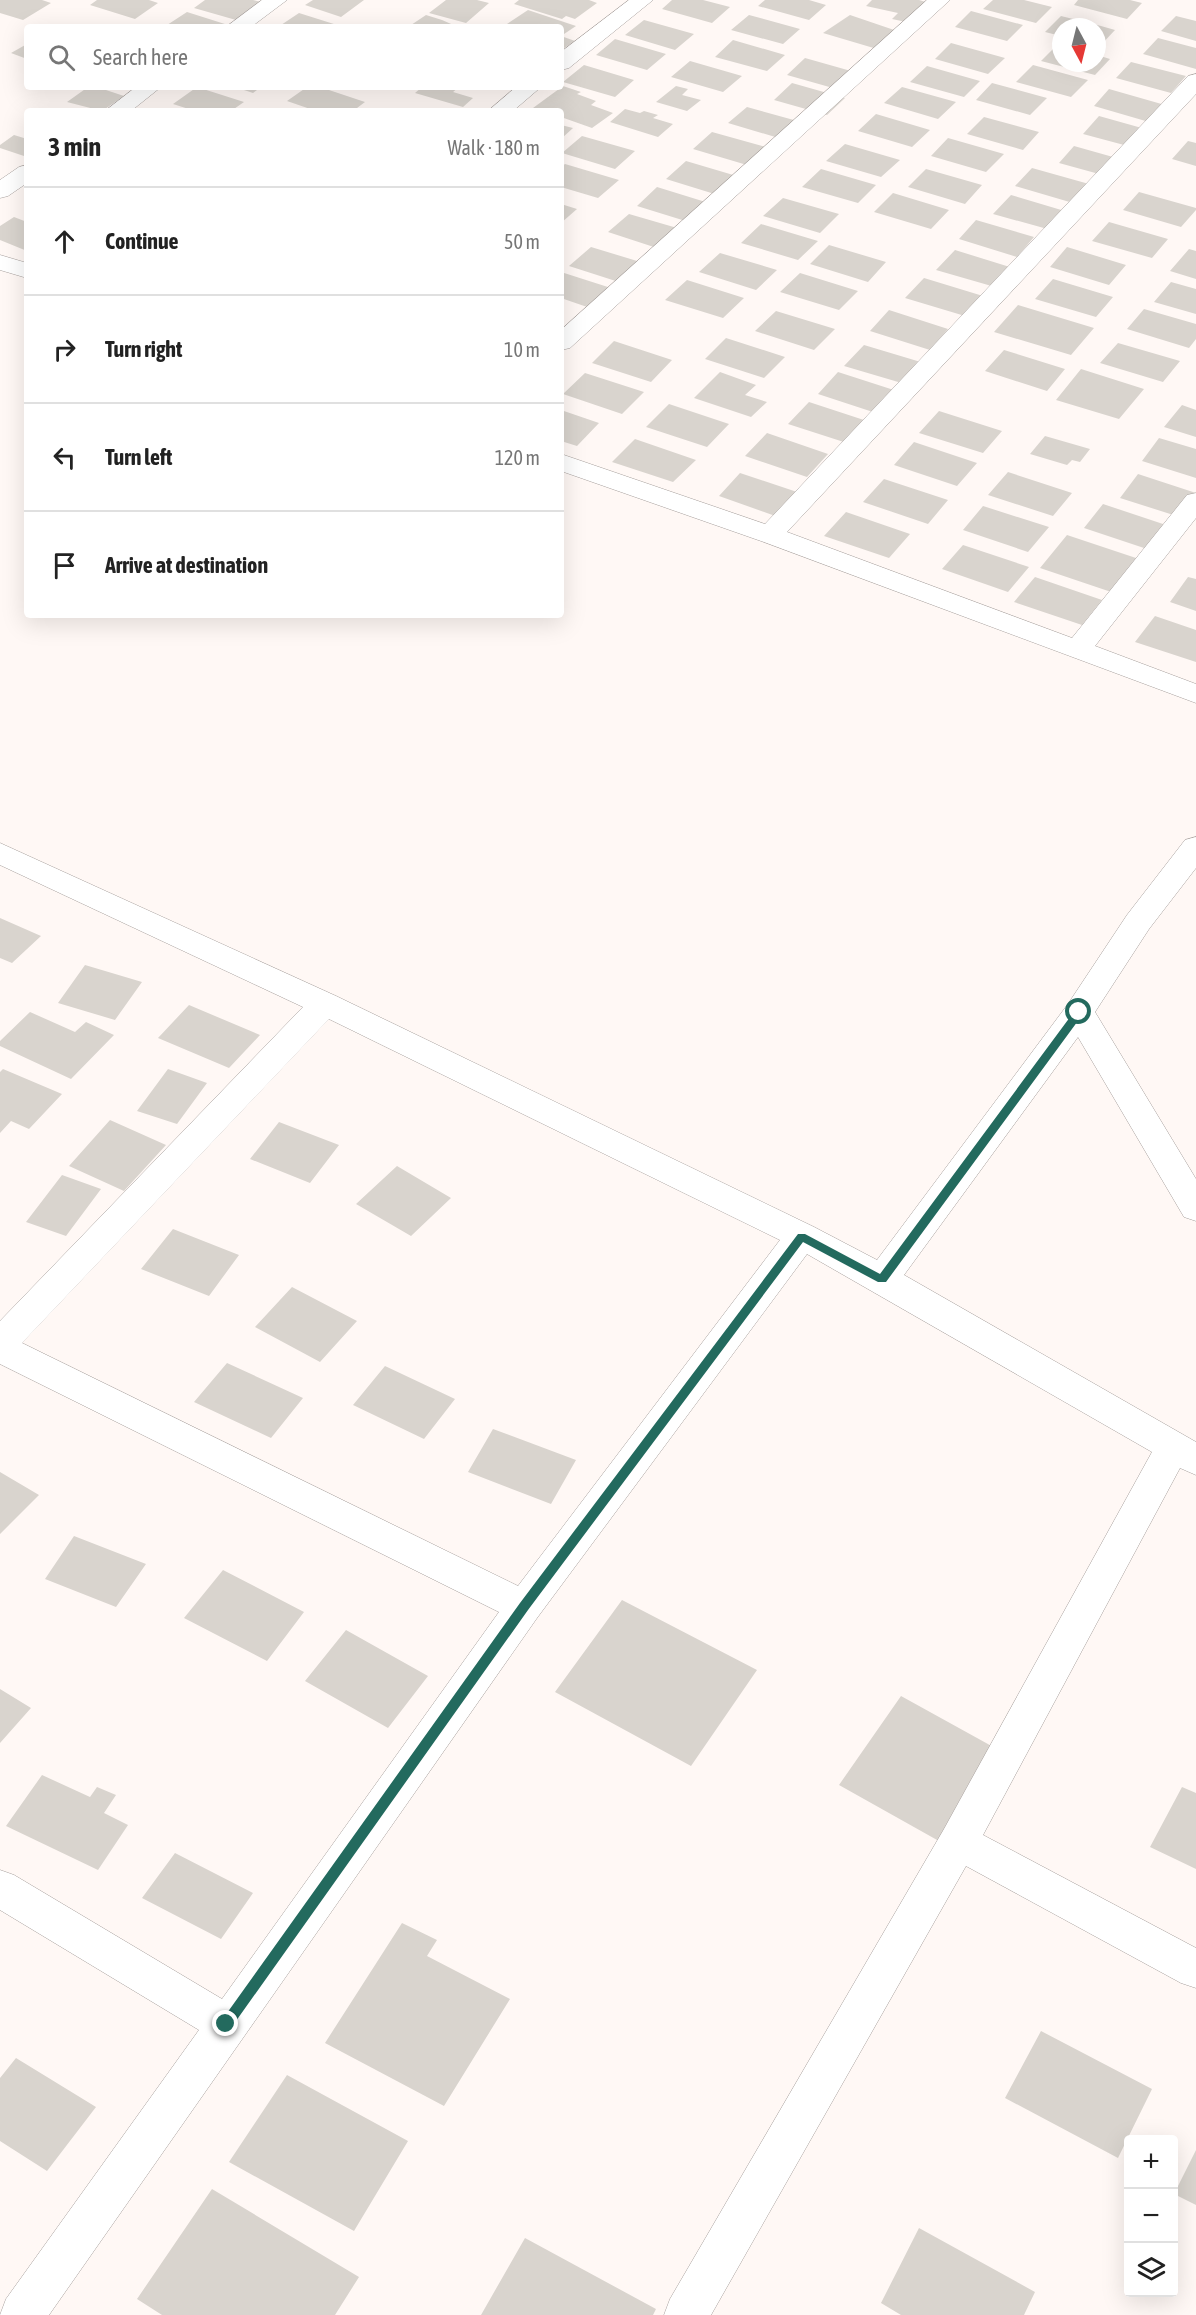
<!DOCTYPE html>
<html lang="en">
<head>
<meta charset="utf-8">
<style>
	body { margin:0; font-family:"Asap Condensed",sans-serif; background:#f2f2f2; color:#222 }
	.controls { position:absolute; right:18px; bottom:18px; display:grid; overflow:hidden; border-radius:6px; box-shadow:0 6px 24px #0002 }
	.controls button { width:54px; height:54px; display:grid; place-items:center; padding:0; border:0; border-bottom:2px solid #e0e0e0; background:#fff; color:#222; font:30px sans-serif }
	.compass { position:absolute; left:1052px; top:18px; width:54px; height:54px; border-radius:50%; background:#fff; box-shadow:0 6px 24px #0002; rotate:173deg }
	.stop { position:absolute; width:18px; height:18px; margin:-14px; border:4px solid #236a5e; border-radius:50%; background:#fff }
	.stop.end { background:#236a5e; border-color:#fff; box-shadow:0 2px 6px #0008 }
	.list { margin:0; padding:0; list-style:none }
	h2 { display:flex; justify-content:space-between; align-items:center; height:78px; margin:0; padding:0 24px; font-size:26px }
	h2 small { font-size:20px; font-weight:400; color:#767676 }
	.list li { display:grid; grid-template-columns:39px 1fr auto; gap:18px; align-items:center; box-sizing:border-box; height:108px; padding:0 24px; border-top:2px solid #e0e0e0 }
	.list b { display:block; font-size:22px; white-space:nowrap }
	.list em { font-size:20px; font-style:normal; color:#767676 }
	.icon { flex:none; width:33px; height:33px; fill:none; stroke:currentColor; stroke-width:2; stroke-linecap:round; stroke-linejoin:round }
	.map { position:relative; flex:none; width:1196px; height:2315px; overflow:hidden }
	.search { position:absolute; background:#fff; box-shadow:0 6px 24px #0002; left:24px; top:24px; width:540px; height:66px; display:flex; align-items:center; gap:15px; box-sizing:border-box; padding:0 21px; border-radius:6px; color:#767676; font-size:22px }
	.panel { position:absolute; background:#fff; box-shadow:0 6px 24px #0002; left:24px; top:108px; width:540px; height:510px; border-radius:6px }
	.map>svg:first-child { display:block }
	.building { fill:#d9d4ce }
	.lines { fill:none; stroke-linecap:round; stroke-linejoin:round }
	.minor-casing { stroke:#a69f9c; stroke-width:1 }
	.minor { fill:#fff; fill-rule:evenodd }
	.route { fill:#236a5e }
</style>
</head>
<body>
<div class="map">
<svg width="1196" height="2315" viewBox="0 0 1196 2315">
	<rect width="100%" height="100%" fill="#fff8f5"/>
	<path class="building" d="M0,0H42L51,3L23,20L0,13Z
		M97,0H149L158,3L135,19L90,5Z
		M205,0H253L261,2L236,20L194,8Z
		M313,0H364L341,17L305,5Z
		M446,0H477L489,3L466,23L429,13Z
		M519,0H589L597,3L575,19L566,16L562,19L514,4Z
		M672,0H703L730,7L712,23L662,9Z
		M765,0H809L826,5L809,20L758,6Z
		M872,0H919L929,3L911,23L892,19L898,13L866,6Z
		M993,0H1024L1052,7L1036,23L983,9Z
		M1078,0H1130L1142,3L1127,19L1074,5Z
		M528,10L576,26L561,36L575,41L561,50V27L504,26Z
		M971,11L1023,25L1007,41L955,27Z
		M187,12L228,25L225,27H164Z
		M299,13L337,25L278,27Z
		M426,15L442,20L458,27H408Z
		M749,15L800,29L783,44L731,30Z
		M850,15L900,32L877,49L823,33Z
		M1061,16L1101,26L1115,30L1100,46L1097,45V27H1061V36L1045,32Z
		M1176,16L1196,21V41L1161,31Z
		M644,20L694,34L675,50L625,35Z
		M1158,38L1196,48V69L1143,54Z
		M615,39L666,54L647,70L596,55Z
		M733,40L785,55L767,71L715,57Z
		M951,43L1005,58L988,74L935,59Z
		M27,44V59L11,53Z
		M1057,45L1061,46V63H1097V55L1110,59L1095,75L1041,61Z
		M805,58L858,73L840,90L787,75Z
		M690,61L742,76L723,92L671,77Z
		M1131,62L1186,76L1171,93L1116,78Z
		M584,65L634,80L615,97L563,82Z
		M1033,65L1088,80L1071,97L1016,82Z
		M927,66L980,81L964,97L910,82Z
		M792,83L845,98L827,115L774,100Z
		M992,83L1047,98L1030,115L976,100Z
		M563,86L581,92L577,94L596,101L591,105L613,113L592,128L561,117V111H543L533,108Z
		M676,86L688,89L682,95L701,100L687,111L656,102Z
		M88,87H97L124,96L102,111L67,102Z
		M197,87L244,102L231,111H195L173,104Z
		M235,87H261L253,93Z
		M307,87H320L365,102L353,111H316L287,101Z
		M422,87H459L453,92L473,98L463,107L415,93Z
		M902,87L956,102L938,119L884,103Z
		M1109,89L1165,105L1149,122L1094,106Z
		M747,107L801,122L782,139L728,123Z
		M625,109L640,113L644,111L658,115L653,118L673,124L658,137L610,122Z
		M876,114L930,130L912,147L858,131Z
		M1099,116L1156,132L1139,149L1083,134Z
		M984,117L1039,132L1023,150L967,134Z
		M561,125L573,128L561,139Z
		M712,132L766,147L747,165L693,149Z
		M14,135L27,139V157L0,148V145Z
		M582,136L635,151L615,169L562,153Z
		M948,138L1004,154L986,172L931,156Z
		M1188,141L1196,143V166L1172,159Z
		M845,144L900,160L881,177L826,161Z
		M1074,146L1113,157L1099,174L1059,163Z
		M686,161L740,177L721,196L666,179Z
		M565,164L619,180L598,198L561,187V167Z
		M1032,168L1089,184L1073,203L1015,186Z
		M821,169L876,185L858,203L802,187Z
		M926,169L982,185L965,204L908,187Z
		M657,187L712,204L692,223L637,206Z
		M1139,192L1196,208V210L1181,227L1123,210Z
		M893,193L949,210L931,229L874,212Z
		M1011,195L1068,212L1051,230L993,214Z
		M783,198L839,214L820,233L763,216Z
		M561,204L577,209L561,223Z
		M629,214L684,230L663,250L608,232Z
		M14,217L27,222V251L0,240V226Z
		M976,220L1034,237L1017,257L959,239Z
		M1109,222L1168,239L1152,258L1092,241Z
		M761,224L818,241L798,260L741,243Z
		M829,245L886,262L868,282L810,264Z
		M591,247L647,264L625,284L569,266Z
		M1067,247L1126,265L1109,285L1050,267Z
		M1189,249L1196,251V279L1170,271Z
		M955,250L1013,268L995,287L936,270Z
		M720,253L777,270L756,290L699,272Z
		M561,272L611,288L590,308L561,298Z
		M800,273L858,291L839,310L780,292Z
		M924,278L983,296L965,316L905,298Z
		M1053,279L1113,297L1096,317L1035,299Z
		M687,280L744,298L723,318L665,300Z
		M1171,282L1196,289V314L1154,302Z
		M1018,305L1094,328L1071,355L994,332Z
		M1144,309L1196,324V339L1189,348L1127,329Z
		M889,310L948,329L930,350L870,331Z
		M776,311L835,329L814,350L755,331Z
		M726,338L785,357L764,378L705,359Z
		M614,341L672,360L651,382L592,363Z
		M1118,343L1180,361L1163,382L1100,363Z
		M864,345L924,363L905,384L844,366Z
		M1004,350L1065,369L1047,391L985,371Z
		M1081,369L1144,389L1119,419L1056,400Z
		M720,372L756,385L745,395L767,402L751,417L694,398Z
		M838,372L900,392L879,414L818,394Z
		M585,373L644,392L622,414L563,394Z
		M809,402L870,422L850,444L788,424Z
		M669,404L729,424L707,447L646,427Z
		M1182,405L1196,410V437L1164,427Z
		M561,410L599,423L577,446L561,441Z
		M939,411L1002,431L983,453L919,433Z
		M767,433L828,454L807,477L745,456Z
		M1045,436L1090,449L1080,462L1072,460L1067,465L1030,454Z
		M1159,438L1196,449V478L1142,461Z
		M635,439L696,460L673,482L612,462Z
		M914,442L977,463L957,486L894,465Z
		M1008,472L1072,493L1053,516L988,495Z
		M740,473L803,494L781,518L719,496Z
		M1138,474L1196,493V506L1186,519L1120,498Z
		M884,479L948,500L928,524L863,502Z
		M1103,504L1169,526L1150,550L1084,528Z
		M983,506L1049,527L1028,552L963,530Z
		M846,512L910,534L889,558L824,536Z
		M1067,535L1151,563L1126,597L1040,568Z
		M963,545L1029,567L1008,592L942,569Z
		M1035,577L1102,600L1082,625L1014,602Z
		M1188,577L1196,579V611L1170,602Z
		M1155,616L1196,630V662L1135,642Z
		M0,918L41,936L12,963L0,958Z
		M85,965L142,982L115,1020L58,1003Z
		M189,1005L260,1035L229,1068L158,1038Z
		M30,1012L75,1032L86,1022L114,1035L71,1079L0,1046V1041Z
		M3,1069L62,1094L29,1129L11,1121L0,1133V1072Z
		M168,1069L207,1083L177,1124L137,1111Z
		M110,1120L166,1145L124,1191L69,1166Z
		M279,1122L339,1145L310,1183L250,1159Z
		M397,1166L451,1198L411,1236L356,1204Z
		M62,1175L101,1189L66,1236L26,1222Z
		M173,1229L239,1255L209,1296L141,1269Z
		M292,1287L357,1321L320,1362L255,1327Z
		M227,1363L303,1398L271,1438L194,1402Z
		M385,1366L455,1399L424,1439L353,1405Z
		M493,1429L576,1460L551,1504L468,1472Z
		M0,1472L39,1495L0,1534Z
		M74,1536L146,1564L116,1607L45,1579Z
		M223,1570L304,1612L267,1661L184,1618Z
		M622,1600L757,1670L691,1766L555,1692Z
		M346,1630L428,1676L388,1728L305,1681Z
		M0,1689L31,1708L0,1743Z
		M901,1696L1006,1754L946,1845L839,1785Z
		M42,1775L90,1797L97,1787L116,1795L104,1813L128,1825L98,1870L6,1826Z
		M1182,1787L1196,1793V1869L1150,1847Z
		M175,1853L253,1893L221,1939L142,1898Z
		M402,1923L437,1940L427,1956L510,1999L444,2106L325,2043Z
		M1041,2031L1152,2089L1118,2158L1005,2098Z
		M16,2058L96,2107L47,2171L0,2141V2078Z
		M287,2075L408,2141L354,2231L229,2162Z
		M1196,2150V2205L1174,2194Z
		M212,2189L359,2277L335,2315H162L137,2299Z
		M919,2228L1035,2292L1024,2315H901L881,2303Z
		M525,2238L656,2309L653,2315H481Z"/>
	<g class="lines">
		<g class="minor-casing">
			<path id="minor" d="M262,0H287L251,27H226Z
				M629,0H653L569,68L561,70V52Z
				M927,0H950L570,348L561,350V330Z
				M1196,74V94L787,532L1072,638L1187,495L1196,493V518L1095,646L1196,684V703L761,541L561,471V454L765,524L1188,76Z
				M136,87H161L131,111H105Z
				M516,87H541L513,111H488Z
				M27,165V183L8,196L0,198V180L19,167Z
				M0,255L27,263V278L0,270Z
				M1196,837V868L1149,929L1095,1012L1196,1179V1221L1184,1217L1078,1037L904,1275L1196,1442V1475L1180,1468L983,1835L1196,1948V1988L1181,1983L966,1866L711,2315H664L670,2299L944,1829L1152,1452L807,1254L537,1618L49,2315H0L6,2299L199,2030L0,1910V1870L14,1875L222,1999L499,1612L0,1364V1321L303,1007L0,865V843L336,996L814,1227L877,1260L1068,1004L1127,915L1185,840ZM329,1019L780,1240L518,1586L22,1343Z"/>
		</g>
		<use href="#minor" class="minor"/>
	</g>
	<path class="route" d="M1079,1008L1084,1012L1083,1014L886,1282H878L803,1242L528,1610L231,2028H222L220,2024L222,2020L520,1603L798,1234H805L880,1274L1076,1009Z"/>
</svg>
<div class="controls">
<button>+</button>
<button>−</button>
<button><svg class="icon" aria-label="layers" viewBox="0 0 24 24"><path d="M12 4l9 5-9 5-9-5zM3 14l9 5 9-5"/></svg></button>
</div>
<svg class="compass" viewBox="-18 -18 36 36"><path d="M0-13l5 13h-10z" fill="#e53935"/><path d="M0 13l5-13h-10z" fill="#767676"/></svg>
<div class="stop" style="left:1079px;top:1012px"></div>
<div class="stop end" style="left:226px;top:2024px"></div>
<div class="search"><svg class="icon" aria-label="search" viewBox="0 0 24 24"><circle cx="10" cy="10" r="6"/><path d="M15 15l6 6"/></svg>Search here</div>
<section class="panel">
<h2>3 min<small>Walk · 180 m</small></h2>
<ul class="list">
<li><svg class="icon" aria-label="ahead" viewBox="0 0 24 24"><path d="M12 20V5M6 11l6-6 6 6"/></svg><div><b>Continue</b></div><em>50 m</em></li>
<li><svg class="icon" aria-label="right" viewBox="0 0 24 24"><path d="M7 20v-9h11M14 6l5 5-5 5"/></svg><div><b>Turn right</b></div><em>10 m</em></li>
<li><svg class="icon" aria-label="left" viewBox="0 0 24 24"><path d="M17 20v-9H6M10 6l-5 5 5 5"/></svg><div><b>Turn left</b></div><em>120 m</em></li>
<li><svg class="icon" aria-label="arrive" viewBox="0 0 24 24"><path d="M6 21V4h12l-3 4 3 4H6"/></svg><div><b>Arrive at destination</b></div></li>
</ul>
</section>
</div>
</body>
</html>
